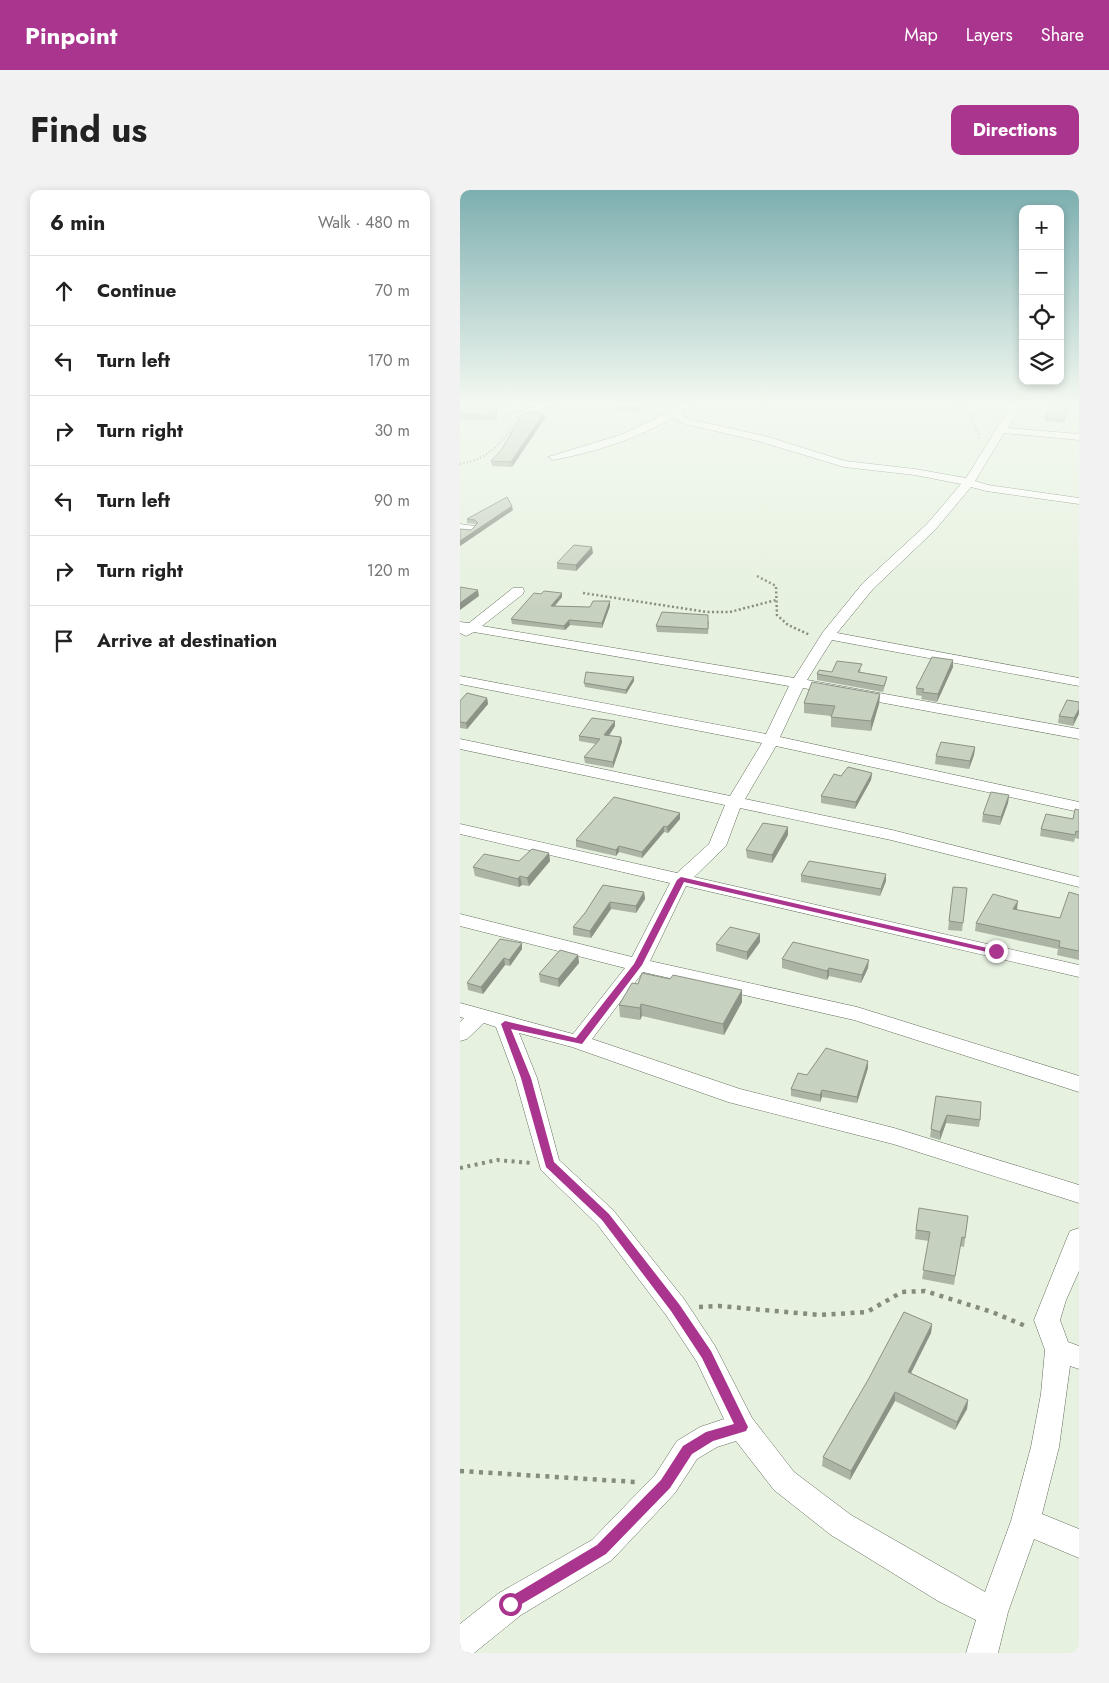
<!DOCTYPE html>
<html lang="en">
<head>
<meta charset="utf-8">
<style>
	body { margin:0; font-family:Jost,sans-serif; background:#f2f2f2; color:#222 }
	.controls { position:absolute; right:15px; top:15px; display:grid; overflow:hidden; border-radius:10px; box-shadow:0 2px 8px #0003 }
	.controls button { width:45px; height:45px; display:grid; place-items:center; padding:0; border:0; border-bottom:1px solid #e0e0e0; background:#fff; color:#222; font:25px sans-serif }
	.stop { position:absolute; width:15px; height:15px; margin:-11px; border:4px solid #aa358e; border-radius:50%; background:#fff }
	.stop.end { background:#aa358e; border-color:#fff; box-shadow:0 1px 5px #0008 }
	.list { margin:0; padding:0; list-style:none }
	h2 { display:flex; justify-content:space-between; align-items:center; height:65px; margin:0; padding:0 20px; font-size:21px }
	h2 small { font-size:16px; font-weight:400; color:#767676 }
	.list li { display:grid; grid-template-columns:32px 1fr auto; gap:15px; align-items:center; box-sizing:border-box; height:70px; padding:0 20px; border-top:1px solid #e0e0e0 }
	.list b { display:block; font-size:19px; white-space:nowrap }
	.list em { font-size:16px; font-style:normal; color:#767676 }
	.icon { flex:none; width:28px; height:28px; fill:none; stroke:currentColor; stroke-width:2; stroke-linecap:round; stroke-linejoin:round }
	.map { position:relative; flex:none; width:619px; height:1463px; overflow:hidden; border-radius:10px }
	header { display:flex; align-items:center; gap:30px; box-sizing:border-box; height:70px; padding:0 25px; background:#aa358e; color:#fff }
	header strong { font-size:24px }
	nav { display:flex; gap:28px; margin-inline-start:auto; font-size:18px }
	.intro { display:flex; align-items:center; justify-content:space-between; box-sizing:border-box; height:120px; padding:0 30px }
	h1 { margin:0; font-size:35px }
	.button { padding:12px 22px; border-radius:10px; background:#aa358e; color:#fff; font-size:18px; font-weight:700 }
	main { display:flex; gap:30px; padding:0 30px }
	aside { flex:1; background:#fff; border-radius:10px; box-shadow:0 2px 8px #0003 }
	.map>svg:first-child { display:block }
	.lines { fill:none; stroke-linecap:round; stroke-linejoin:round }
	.minor-casing { stroke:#636d5d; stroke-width:1 }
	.path-far3 { stroke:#848b7f; stroke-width:2; stroke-dasharray:1 2.5; stroke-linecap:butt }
	.path-far2 { stroke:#848b7f; stroke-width:2.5; stroke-dasharray:2 2.5; stroke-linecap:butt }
	.path-far1 { stroke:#848b7f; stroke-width:4; stroke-dasharray:3 4.5; stroke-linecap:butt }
	.path { stroke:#848b7f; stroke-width:4.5; stroke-dasharray:4 5.5; stroke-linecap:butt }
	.minor { fill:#fff; fill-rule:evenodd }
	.wall { fill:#abb4a5 }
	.shaded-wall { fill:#8b9286 }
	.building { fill:#c7d1c0; stroke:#8b9286 }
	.route { fill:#aa358e }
</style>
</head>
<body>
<header>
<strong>Pinpoint</strong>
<nav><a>Map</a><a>Layers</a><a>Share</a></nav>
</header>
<div class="intro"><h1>Find us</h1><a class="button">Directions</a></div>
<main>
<aside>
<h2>6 min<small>Walk · 480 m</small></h2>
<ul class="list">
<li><svg class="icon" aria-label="ahead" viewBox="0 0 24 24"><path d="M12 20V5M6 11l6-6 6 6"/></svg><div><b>Continue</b></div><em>70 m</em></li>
<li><svg class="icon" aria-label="left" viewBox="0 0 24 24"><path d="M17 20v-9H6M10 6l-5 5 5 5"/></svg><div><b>Turn left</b></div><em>170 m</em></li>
<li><svg class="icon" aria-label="right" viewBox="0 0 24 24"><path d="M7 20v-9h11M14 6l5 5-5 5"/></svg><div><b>Turn right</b></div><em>30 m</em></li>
<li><svg class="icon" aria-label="left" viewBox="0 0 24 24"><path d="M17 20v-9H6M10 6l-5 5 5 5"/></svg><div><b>Turn left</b></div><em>90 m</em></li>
<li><svg class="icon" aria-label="right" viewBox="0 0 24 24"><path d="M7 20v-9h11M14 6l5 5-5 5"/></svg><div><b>Turn right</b></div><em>120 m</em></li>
<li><svg class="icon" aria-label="arrive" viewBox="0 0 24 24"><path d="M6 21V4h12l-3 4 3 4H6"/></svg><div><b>Arrive at destination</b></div></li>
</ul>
</aside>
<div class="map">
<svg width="619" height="1463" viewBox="0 0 619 1463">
	<rect width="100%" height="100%" fill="#e6f1df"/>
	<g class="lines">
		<g class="minor-casing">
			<path id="minor" d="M82,214H96L52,228L47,225Z
				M222,214H233L222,222L223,226L232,230L305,246L385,271L455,279L506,288L552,214H562L548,238L619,244V250L544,243L515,291L528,295L619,308V314L526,301L511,297L475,340L413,399L377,443L619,488V496L372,450L347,490L619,539V549L343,498L320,547L619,612V622L316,556L285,609L432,640L619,687V697L431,650L280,618L266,656L234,687L619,775V787L226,696L190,771L397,817L619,886V902L394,830L183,782L132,849L280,899L434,938L619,995V1013L433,954L268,912L112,857L59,843L77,888L99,970L153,1020L224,1109L255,1156L292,1228L334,1282L391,1325L525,1402L551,1331L571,1257L581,1204L585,1160L574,1130L607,1048L610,1041L619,1038V1081L606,1110L600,1130L608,1152L619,1156V1179L610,1176L599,1257L582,1324L619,1339V1368L574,1349L548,1422L538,1463H506L516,1430L478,1411L371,1345L314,1300L276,1251L257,1257L237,1269L215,1303L152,1370L61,1425L14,1463H0V1434L39,1403L132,1350L195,1285L217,1251L240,1237L264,1229L237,1172L206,1125L137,1034L81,980L55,888L36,837L24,833L7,849L0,851V832L4,828L0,827V813L113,844L165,778L0,736V724L172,767L210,693L0,644V634L217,683L249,654L265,615L0,559V549L270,606L302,553L0,494V486L306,544L329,496L14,442L6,446L0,443V432L9,433L53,398H63L64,401L63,404L22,436L334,488L363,442L403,393L467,334L501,294L455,285L384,277L298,251L225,234L214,227C176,249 136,262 93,270L88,267L160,245L194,230Z
				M0,334L15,336L17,339L11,343L0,342Z"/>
		</g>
		<path class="path-far3" d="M495,214L512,228L520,250
			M0,274C25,270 40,256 53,235"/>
		<path class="path-far2" d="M297,386L316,396L317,425L328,435L350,445
			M123,403L247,422H270L316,410"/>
		<path class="path-far1" d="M0,978L37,970L71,973"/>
		<path class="path" d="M239,1117L259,1116L360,1125L407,1122L442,1102L465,1101L532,1122L568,1137
			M0,1281L176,1292"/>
		<use href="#minor" class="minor"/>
	</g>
	<path class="wall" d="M0,214L37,217V230H0Z
		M157,214H211L209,217L187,215L179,222L156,220V215Z
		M607,221L604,233L585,231V228Z
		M84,223L85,228L52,277L32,276L31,271Z
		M53,320L0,356V339L11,340L16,335L15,334L7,333V329Z
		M133,363L116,381L97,379V373Z
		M102,407L95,416L130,417L150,411V416L142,438L110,435L105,440L52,434L51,429Z
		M249,431L248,444L197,442L196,436Z
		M493,470V477L477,512L461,509L462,506L456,505V498Z
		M401,479L400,482L427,487L426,492L423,502L357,490V484Z
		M174,487V491L166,504L125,497L124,493Z
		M420,504L419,514L411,541L371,537V526L344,523V513Z
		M27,508L28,514L7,539L0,538V511Z
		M619,512L613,536L598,533L599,526Z
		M155,536L149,546L161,547L162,552L153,578L125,573L124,567L136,554L119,551V546Z
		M515,557L514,565L509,579L475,574L476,566Z
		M412,583L411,590L395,619L361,613V606L381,586Z
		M549,605L548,613L540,635L522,632L523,624Z
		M619,620V649L615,648L614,652L580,646L581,639L613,629Z
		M220,623V629L208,643L204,642L182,668L159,662L156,666L116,657V650Z
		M328,645L312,673L287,668L286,660Z
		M89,663L90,671L69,696L62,695L59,697L15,686L13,677L59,671Z
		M341,685L426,691L420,706L341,692Z
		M143,695L184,702L185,709L176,723L151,719L131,748L113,745V737L125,723Z
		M493,697L507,698L502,741L488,740Z
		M619,705V770L597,765L598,759L515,741L516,733L557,719L556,720L600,728Z
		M40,749L62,759L50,776L45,775L23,804L8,800L7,793Z
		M300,752L287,770L256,761V754Z
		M118,765L119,773L99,797L80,792L79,784Z
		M322,769L408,778L401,793L369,786L367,790L322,778Z
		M282,812L264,845L182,826L180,830L160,827L159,815Z
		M408,878L397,913L362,907L360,912L331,906V899L347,885Z
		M476,906L520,930L519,937L486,933L480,950L470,947Z
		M508,1026L504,1057L500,1056L494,1095L462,1089L469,1051L455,1049L456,1040Z
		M472,1134L471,1143L451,1183L508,1210L507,1219L495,1240L435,1211L390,1290L362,1276L363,1267Z"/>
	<path class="shaded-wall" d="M183,214H187V215L179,222L178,217Z
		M84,223L85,228L52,277L51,272Z
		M52,316L53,320L0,356V351Z
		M132,357L133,363L116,381V375Z
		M18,400L19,406L0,420V413Z
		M102,403V407L91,420V416Z
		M150,411V416L142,438V433Z
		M109,430L110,435L105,440L104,436Z
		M493,470V477L477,512L478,504Z
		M174,487V491L166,504V500Z
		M420,504L419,514L411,541V531Z
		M27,508L28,514L7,539L6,533Z
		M619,519V524L613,536L614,528Z
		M155,531V536L145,551L144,545Z
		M161,547L162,552L153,578V572Z
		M515,557L514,565L509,579L510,571Z
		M412,583L411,590L395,619L396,612Z
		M549,605L548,613L540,635L541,627Z
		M220,623V629L208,643L207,637Z
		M204,636V642L182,668V662Z
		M328,637V645L312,673V665Z
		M159,656V662L156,666V660Z
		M89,663L90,671L69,696L67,688Z
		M426,684V691L420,706L421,699Z
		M60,686L62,695L59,697L58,689Z
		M184,702L185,709L176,723V716Z
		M558,711L557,719L552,728L553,719Z
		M150,712L151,719L131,748L130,741Z
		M300,744V752L287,770V762Z
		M62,753V759L50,776L49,770Z
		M118,765L119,773L99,797L98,789Z
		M44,768L45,775L23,804L21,797Z
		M409,770L408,778L401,793L402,785Z
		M369,778V786L367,790V781Z
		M282,800V812L264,845L263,834Z
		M181,814L182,826L180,830V818Z
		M408,871V878L397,913V907Z
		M362,900V907L360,912V905Z
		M487,925L486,933L480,950V942Z
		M472,1134L471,1143L447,1191L448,1182Z
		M435,1202V1211L390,1290L391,1281Z
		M508,1210L507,1219L495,1240L497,1232Z"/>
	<path class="building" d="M0,214H36V226L0,225Z
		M157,214H183L178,217L156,215Z
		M591,214H604L607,218L604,230L585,228Z
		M63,222L84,223L51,272L31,271L42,259Z
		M47,307L52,316L0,351V339L11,340L18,333L15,330L7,329Z
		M114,355L132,357L116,375L97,373Z
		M0,397L18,400L0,413Z
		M84,401L102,403L91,416L130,417L133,411H150L142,433L109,430L104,436L51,429L74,403L81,404Z
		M202,422L248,425V439L196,436Z
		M472,467L493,470L478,504L462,502L464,499L456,498Z
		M377,471L402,474L398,482L427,487L424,496L357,484L359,480L372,482Z
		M126,482L174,487L166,500L124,493Z
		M352,492L420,504L411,531L371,527L375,516L344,513Z
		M7,503L27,508L6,533L0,532V511Z
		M607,510L619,512V519L614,528L599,526Z
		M132,528L155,531L144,545L161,547L153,572L124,567L140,549L119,546Z
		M481,552L515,557L510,571L476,566Z
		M388,577L412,583L396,612L361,606L374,584L381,586Z
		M531,602L549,605L541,627L523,624Z
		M154,607L220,623L207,637L204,636L182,662L159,656L156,660L116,650Z
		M615,619L619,620V642L616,641L615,645L581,639L586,624L613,629Z
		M303,633L328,637L312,665L286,660Z
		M72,659L89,663L67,688L60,686L58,689L13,677L24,664L59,671Z
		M349,671L426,684L421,699L341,685Z
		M143,695L184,702L176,716L150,712L130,741L113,737L125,723Z
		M493,697L507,698L503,733L489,731Z
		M609,702L619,705V761L599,757L600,751L516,733L533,704L558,711L553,719L600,728Z
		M270,737L300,744L287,762L256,754Z
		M40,749L62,753L49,770L44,768L21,797L7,793Z
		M333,752L409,770L402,785L369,778L367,781L322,769Z
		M100,760L118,765L98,789L79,784Z
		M182,783L210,789L213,785L282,800L263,834L181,814L180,818L159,815L172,793L178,794Z
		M366,858L408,871L397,907L362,900L360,905L331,899L338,883L347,885Z
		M476,906L521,912L520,930L487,925L480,942L471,939Z
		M459,1018L508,1026L505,1048L502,1047L495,1086L463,1080L470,1042L456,1040Z
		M444,1122L472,1134L448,1182L508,1210L497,1232L435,1202L391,1281L363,1267L408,1190Z"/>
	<linearGradient id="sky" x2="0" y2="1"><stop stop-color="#7dafb0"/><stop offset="0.51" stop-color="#f4f9f1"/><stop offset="1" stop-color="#f4f9f1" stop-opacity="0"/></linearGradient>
	<rect width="619" height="418" fill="url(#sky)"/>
	<path class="route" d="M221,687L540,761L536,764L224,692L182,775L122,854L51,839L71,888L94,972L149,1024L219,1114L251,1161L288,1237L286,1241L253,1251L232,1264L210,1298L146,1364L50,1421L45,1419L43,1414L45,1410L137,1355L201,1290L223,1256L246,1242L274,1234L242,1168L211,1121L142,1030L86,977L61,888L41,834L45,831L116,848L174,774L217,690Z"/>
</svg>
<div class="controls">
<button>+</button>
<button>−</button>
<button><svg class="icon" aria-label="locate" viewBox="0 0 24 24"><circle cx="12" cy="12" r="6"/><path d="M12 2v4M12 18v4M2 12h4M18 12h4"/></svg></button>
<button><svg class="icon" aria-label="layers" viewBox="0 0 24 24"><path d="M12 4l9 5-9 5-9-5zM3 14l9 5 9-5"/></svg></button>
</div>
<div class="stop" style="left:50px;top:1414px"></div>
<div class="stop end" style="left:536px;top:761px"></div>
</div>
</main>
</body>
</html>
